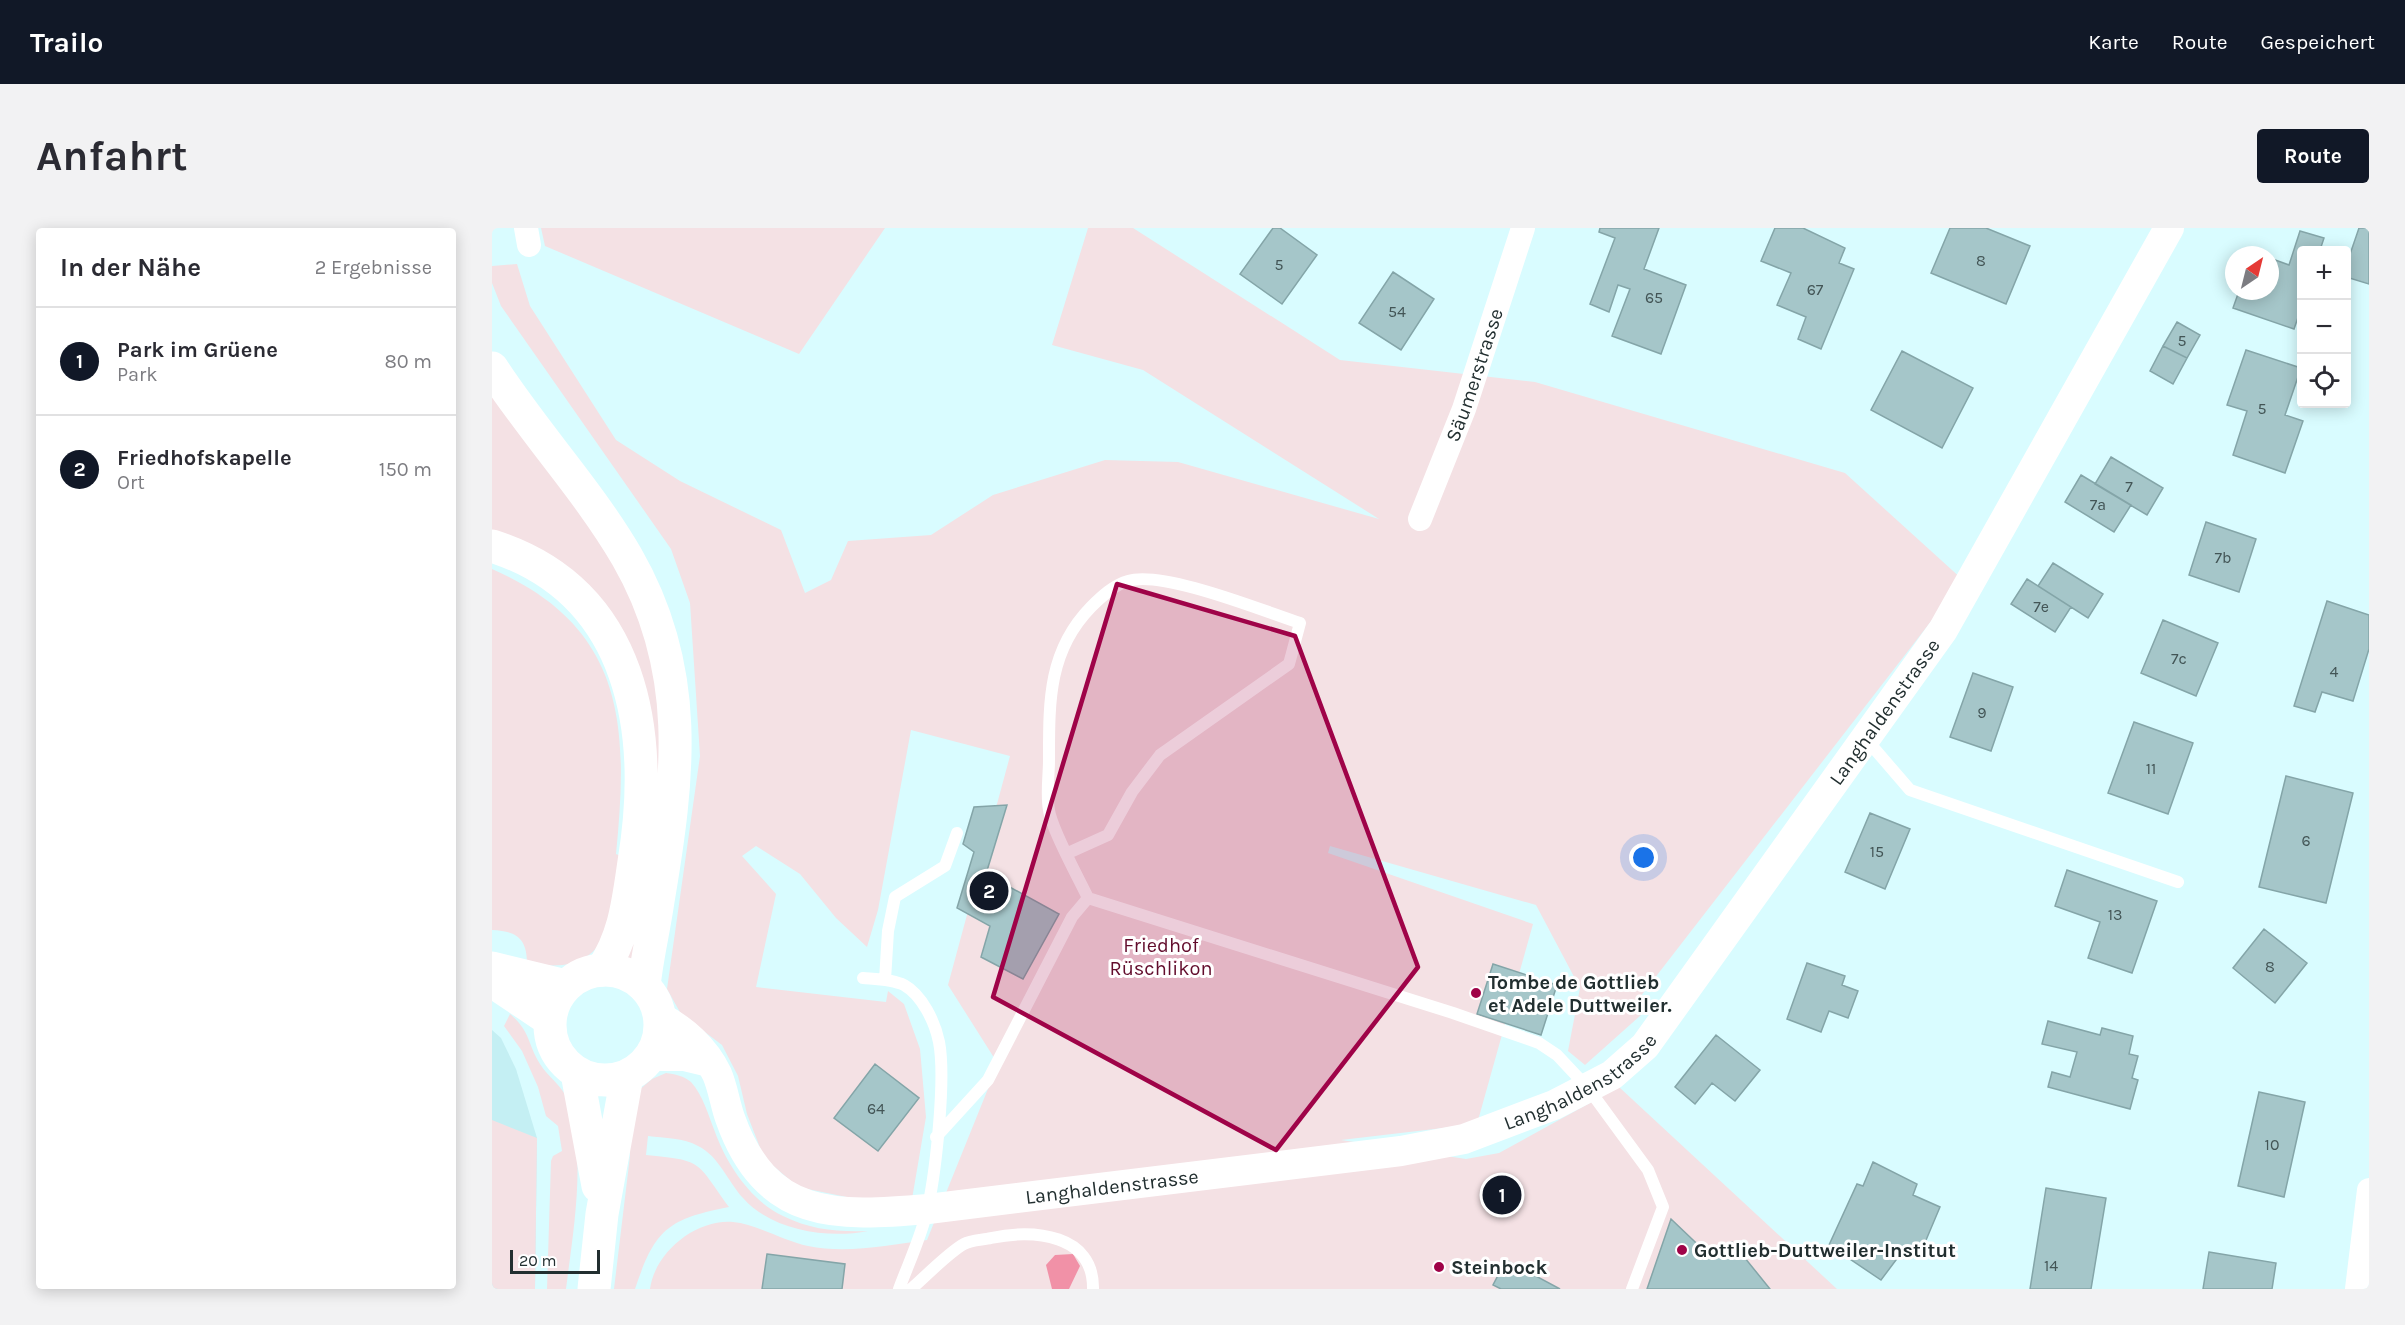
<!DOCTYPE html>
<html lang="de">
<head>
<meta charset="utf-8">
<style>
	body { margin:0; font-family:Karla,sans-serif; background:#f2f2f3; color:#2b2b33 }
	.controls { position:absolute; right:18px; top:18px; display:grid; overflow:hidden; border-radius:6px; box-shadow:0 3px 15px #0003 }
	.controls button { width:54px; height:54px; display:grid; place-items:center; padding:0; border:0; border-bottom:2px solid #e1e1e2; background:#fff; color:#2b2b33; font:30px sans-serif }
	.compass { position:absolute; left:1733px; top:18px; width:54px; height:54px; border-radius:50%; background:#fff; box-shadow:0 3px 15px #0003; rotate:35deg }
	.scale { position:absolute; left:18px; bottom:15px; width:90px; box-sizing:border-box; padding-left:6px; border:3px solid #222f30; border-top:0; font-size:16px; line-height:21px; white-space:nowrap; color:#222f30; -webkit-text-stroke:4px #fff; paint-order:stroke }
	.you { position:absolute; left:1152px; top:630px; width:21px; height:21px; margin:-15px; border:4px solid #fff; border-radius:50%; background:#1a73e8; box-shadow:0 0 0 9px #1a73e833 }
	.badge { display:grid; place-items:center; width:39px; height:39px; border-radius:50%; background:#111827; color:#fff; font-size:20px; font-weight:700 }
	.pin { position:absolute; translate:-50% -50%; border:3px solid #fff; box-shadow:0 2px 6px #0006 }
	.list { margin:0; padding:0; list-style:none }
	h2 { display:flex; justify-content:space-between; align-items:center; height:78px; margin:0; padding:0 24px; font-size:26px }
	h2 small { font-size:20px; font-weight:400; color:#7c7c81 }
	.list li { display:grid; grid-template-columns:39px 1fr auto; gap:18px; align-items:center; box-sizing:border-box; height:108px; padding:0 24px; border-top:2px solid #e1e1e2 }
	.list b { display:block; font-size:22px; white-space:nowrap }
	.list p { margin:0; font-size:20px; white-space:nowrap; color:#7c7c81 }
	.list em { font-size:20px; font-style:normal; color:#7c7c81 }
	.icon { flex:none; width:33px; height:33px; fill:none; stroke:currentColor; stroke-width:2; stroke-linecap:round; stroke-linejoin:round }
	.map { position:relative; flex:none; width:1877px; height:1061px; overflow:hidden; border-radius:6px }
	header { display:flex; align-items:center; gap:36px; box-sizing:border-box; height:84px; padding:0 30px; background:#111827; color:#fff }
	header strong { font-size:28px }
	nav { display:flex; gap:33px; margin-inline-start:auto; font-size:21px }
	.intro { display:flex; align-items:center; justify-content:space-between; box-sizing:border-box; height:144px; padding:0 36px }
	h1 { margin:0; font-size:42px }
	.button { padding:15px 27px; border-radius:6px; background:#111827; color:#fff; font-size:21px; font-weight:700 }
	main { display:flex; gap:36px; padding:0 36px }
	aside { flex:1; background:#fff; border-radius:6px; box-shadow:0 3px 15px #0003 }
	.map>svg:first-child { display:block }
	.built { fill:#c4eff3 }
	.green { fill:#f4e1e4; fill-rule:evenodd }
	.water { fill:#f191a7 }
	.building { fill:#a5c6c9; stroke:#84a5a8; stroke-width:1.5 }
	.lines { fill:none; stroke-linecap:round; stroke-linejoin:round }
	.service { stroke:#fff; stroke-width:12 }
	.minor { stroke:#fff; stroke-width:24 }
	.tertiary { stroke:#fff; stroke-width:30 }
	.secondary { stroke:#fff; stroke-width:33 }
	.motorway { stroke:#fff; stroke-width:33 }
	.marked { fill:#9f0348; fill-opacity:0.2; stroke:#9f0348; stroke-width:4.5; stroke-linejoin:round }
	.poi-dot { fill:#9f0348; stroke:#fff; stroke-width:2 }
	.labels { text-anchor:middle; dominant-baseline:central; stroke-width:6; stroke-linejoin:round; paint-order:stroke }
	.number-label { font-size:16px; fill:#435556 }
	.street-label { font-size:20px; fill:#222f30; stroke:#fff }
	.park-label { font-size:20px; fill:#620c2c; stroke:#fff }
	.poi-label { font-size:20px; font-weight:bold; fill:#222f30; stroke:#fff; text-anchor:start }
</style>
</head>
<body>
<header>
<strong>Trailo</strong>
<nav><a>Karte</a><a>Route</a><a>Gespeichert</a></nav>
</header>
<div class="intro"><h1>Anfahrt</h1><a class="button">Route</a></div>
<main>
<aside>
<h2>In der Nähe<small>2 Ergebnisse</small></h2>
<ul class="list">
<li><span class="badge">1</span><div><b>Park im Grüene</b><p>Park</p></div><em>80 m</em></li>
<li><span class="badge">2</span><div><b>Friedhofskapelle</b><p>Ort</p></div><em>150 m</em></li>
</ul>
</aside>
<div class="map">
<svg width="1877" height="1061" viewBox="0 0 1877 1061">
	<rect width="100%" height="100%" fill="#d9fcff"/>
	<path class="built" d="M0,802L9,810L24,841L45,910L43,1061H0Z"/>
	<path class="green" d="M49,0H393L307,126L53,18Z
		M596,0H641L848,132L1043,154L1353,245L1471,352L1145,773L1149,787L1093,837L1076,823L1088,760L1044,677L838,618L836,625L1041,696L985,896L849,912L974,931L1007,925L1127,859L1345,1061H158C163,1024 204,991 241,994C264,996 292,1013 316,1018C355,1026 396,1017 435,1012L506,836L456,757L518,528L419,502L386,682L375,719L344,690L308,646L264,618L250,628L284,666L264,759L394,774L396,763L412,776L428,821L434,889L420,971H364L306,959L272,930L255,886L246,848L230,817L189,786L175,761L208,528L198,375L179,321L9,78L0,55V38L25,36L38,78L124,212L188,253L289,302L313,365L339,352L356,313L439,307L501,267L613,232L686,234L887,291L651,142L560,117ZM382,837L426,870L386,923L342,890Z
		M0,161L132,348L161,411L175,525L140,734L134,732L146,442L0,305Z
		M0,341C133,399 137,497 124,626L134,630C116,695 120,750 35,735C35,710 24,703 0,702Z
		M18,786C39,804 35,815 48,836C56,849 71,858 76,873C95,928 81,1004 74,1061H55L59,933L61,928L70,923L66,898L54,888L46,859L30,823L12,798Z
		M174,845C183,846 192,848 199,854C211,867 217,889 223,904C235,937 259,973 291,988C319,1002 346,1004 376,1003C336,1011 280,1003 251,970C236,954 227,928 206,918C192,910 172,910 156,908L154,927C212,933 203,932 237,979C176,991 163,1001 143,1061H122L138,928V885L147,862L160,851Z
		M0,892L45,910L43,1061H0Z"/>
	<path class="water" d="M581,1026L588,1038L577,1061H560L554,1037L563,1027Z"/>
	<path class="building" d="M781,0H788L825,27L790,76L748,46Z
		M1108,0H1167L1152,41L1194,57L1169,126L1120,108L1138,61L1126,57L1117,84L1098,76L1123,10L1107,4Z
		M1283,0H1311L1353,20L1347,35L1362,41L1329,121L1306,111L1314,89L1285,77L1299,45L1269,33Z
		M1458,0H1494L1538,18L1514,76L1439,45Z
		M1867,0H1877V56L1854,49V38Z
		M1808,3L1832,10L1828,22H1810V78L1802,101L1741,80L1747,63H1778V30L1797,37Z
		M901,44L942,71L909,122L867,95Z
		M1685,94L1708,107L1695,130L1671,118Z
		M1671,118L1695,130L1681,156L1658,143Z
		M1754,122L1809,140L1793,187L1811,193L1793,245L1741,227L1755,183L1735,177Z
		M1410,123L1481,160L1450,220L1379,182Z
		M1619,229L1671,260L1655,287L1603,256Z
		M1589,247L1639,277L1622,304L1573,274Z
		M1714,294L1764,311L1747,364L1697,347Z
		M1561,335L1611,366L1596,390L1546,358Z
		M1535,351L1579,379L1563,404L1519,376Z
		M1835,373L1877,387V421L1861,473L1830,464L1823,484L1802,478Z
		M1671,392L1726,415L1704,468L1649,445Z
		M1481,445L1521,459L1499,523L1458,509Z
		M1642,494L1701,515L1676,586L1616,565Z
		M1794,548L1861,565L1834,675L1767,659Z
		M515,577L494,646L567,686L531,751L489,729L498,698L465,680L482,624L471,616L482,579Z
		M1378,585L1418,601L1393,661L1353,644Z
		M1575,642L1665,673L1640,745L1596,730L1608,694L1563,678Z
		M1772,701L1815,735L1783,775L1741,740Z
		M1315,735L1353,748L1350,757L1366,763L1356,790L1337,783L1329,804L1295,791Z
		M1001,736L1065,757L1049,807L985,786Z
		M1556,793L1608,807L1610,800L1641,808L1637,826L1646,828L1640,850L1646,852L1638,881L1556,859L1560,844L1578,849L1585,824L1550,816Z
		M1224,807L1268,842L1243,873L1220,855L1203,876L1183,859Z
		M383,836L427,870L386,923L342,890Z
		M1767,864L1813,874L1792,969L1746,958Z
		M1381,934L1425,956L1421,967L1448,979L1429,1024L1421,1020L1416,1031L1407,1028L1389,1052L1337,1017L1365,956L1371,958Z
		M1554,960L1614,970L1599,1061H1538Z
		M1179,991L1221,1031L1240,1014L1278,1061H1155Z
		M1717,1024L1784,1035L1780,1061H1711Z
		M275,1026L353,1036L350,1061H270Z
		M1014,1032L1068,1061H1009L1001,1057Z"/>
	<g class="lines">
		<path class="service" d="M1374,511L1418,562L1686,654
			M576,625L616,607L640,564L668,527L797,436L808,395C771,383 671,342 636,353C622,357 610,368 599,379C556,423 557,474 557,532C557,548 554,566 557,582C559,600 587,651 596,670L961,785L1047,815L1065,827L1096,860L1156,942L1171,979L1140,1061
			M371,750C383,751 400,751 412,757C430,767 443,794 447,814C454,850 444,941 436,979C430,1007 417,1034 407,1061
			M393,752L396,703L403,669L453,638L465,605
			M444,909L496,852L580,689L596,670
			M419,1061C433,1049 457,1024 472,1016C479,1012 491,1012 499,1010C542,1001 602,1006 601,1061"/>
		<g class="minor">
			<path d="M34,0L37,17"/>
			<path id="s1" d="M928,291L972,181L1031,0"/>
			<path d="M1865,1061L1877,962"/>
		</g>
		<g class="tertiary">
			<path id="s2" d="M167,789C191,801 213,821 225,846C231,860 233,876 238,890C274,992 343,989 436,981L909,923L972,911L1062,877L1120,847L1153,818L1451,402L1677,0"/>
			<path d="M159,828H192L217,834"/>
		</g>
		<path class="secondary" d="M0,740L74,758
			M58 797a55 55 0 1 1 110 0a55 55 0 1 1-110 0Z
			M0,753L58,792
			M85,845L106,958
			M102,1061L110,986L135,848"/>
		<path class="motorway" d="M0,140C42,205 96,262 135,329C200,442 187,549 166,673C162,701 155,729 152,758
			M0,318C143,364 163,505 142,634C136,674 133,708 110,742"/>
	</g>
	<path class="marked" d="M625,356L803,408L926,739L784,922L501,769Z"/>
	<g class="poi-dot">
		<circle cx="984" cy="765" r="6"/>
		<circle cx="1190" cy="1022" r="6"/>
		<circle cx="947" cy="1039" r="6"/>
	</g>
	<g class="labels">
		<g class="number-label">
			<text x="1489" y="32">8</text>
			<text x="787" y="36">5</text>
			<text x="1323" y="61">67</text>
			<text x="1162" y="69">65</text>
			<text x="905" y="83">54</text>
			<text x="1690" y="112">5</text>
			<text x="1770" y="180">5</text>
			<text x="1637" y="258">7</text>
			<text x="1606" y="276">7a</text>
			<text x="1731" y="329">7b</text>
			<text x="1549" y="378">7e</text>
			<text x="1687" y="430">7c</text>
			<text x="1842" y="443">4</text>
			<text x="1490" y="484">9</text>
			<text x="1659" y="540">11</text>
			<text x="1814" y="612">6</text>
			<text x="1385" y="623">15</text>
			<text x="1623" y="686">13</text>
			<text x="1778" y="738">8</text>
			<text x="384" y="880">64</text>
			<text x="1780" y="916">10</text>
			<text x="1559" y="1037">14</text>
		</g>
		<g class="street-label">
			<text stroke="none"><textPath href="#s1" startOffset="154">Säumerstrasse</textPath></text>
			<text stroke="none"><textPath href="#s2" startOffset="1528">Langhaldenstrasse</textPath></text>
			<text stroke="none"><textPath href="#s2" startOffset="1042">Langhaldenstrasse</textPath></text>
			<text stroke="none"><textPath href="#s2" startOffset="556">Langhaldenstrasse</textPath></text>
		</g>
		<g class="park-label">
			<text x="669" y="717">Friedhof<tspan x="669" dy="23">Rüschlikon</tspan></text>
		</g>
		<g class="poi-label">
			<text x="996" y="754">Tombe de Gottlieb<tspan x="996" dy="23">et Adele Duttweiler.</tspan></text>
			<text x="1202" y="1022">Gottlieb-Duttweiler-Institut</text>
			<text x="959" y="1039">Steinbock</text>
		</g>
	</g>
</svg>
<div class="controls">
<button>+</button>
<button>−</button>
<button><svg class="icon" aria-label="locate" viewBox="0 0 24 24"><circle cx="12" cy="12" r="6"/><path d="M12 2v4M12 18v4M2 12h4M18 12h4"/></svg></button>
</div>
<svg class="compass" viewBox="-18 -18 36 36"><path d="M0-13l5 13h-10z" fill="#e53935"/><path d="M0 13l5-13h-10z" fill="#7c7c81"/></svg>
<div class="scale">20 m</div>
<div class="you"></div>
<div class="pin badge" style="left:1010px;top:967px">1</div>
<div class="pin badge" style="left:497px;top:663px">2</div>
</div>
</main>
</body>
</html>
